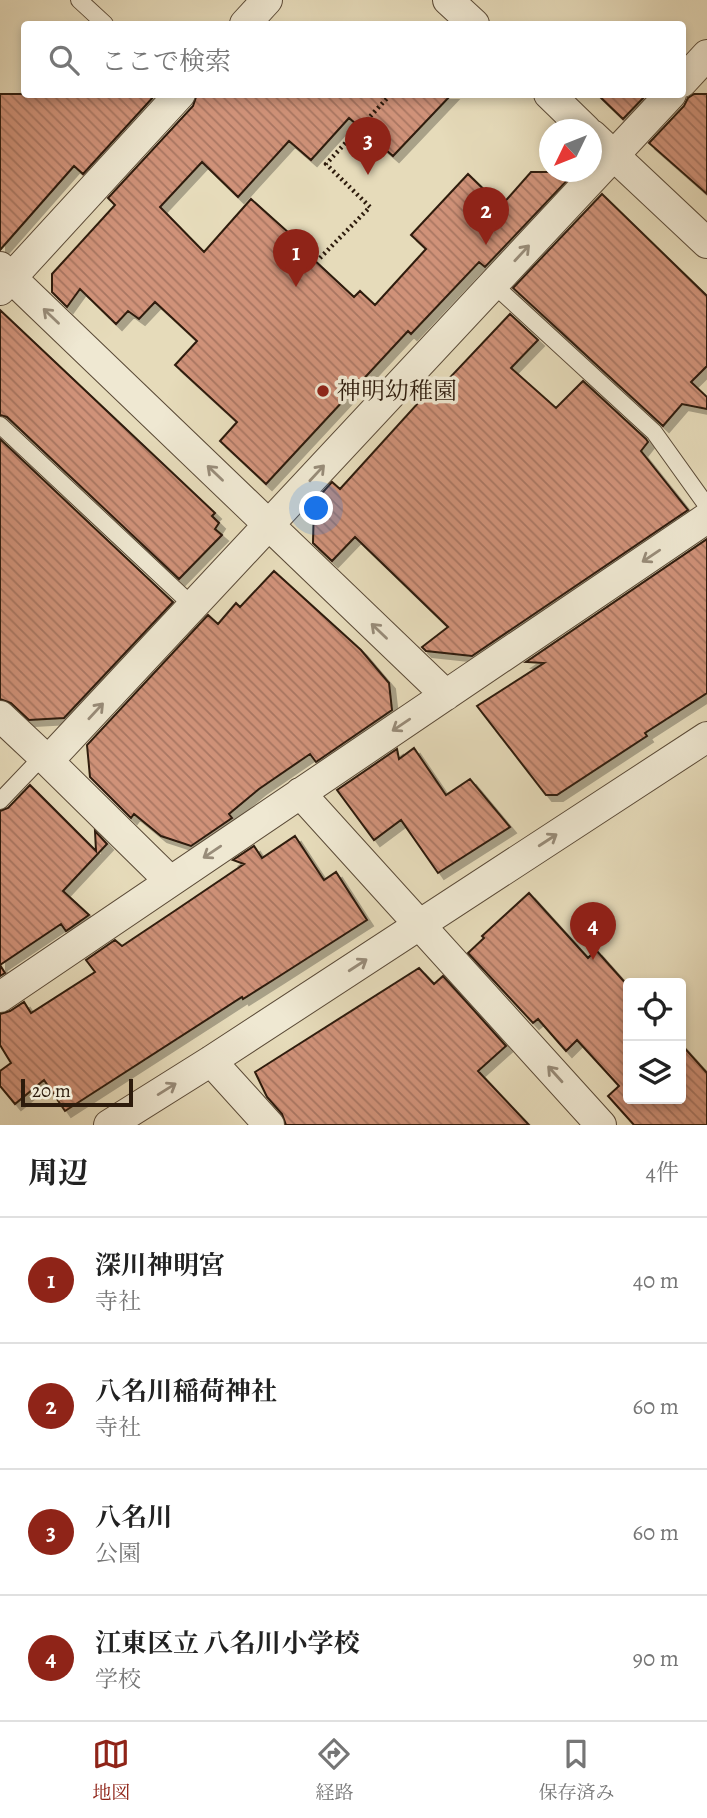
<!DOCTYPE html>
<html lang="ja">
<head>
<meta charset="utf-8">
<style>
	body { margin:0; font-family:Alegreya,"Noto Serif JP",serif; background:#f2f2f2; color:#222 }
	.controls { position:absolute; right:21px; bottom:21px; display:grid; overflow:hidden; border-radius:7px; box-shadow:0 4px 10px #0003 }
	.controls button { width:63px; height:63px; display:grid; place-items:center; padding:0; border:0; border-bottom:2px solid #e0e0e0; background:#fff; color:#222; font:35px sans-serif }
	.compass { position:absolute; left:539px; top:119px; width:63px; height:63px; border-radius:50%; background:#fff; box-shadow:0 4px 10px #0003; rotate:227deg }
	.scale { position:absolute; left:21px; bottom:18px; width:112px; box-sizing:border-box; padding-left:7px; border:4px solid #2d1b0c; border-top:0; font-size:19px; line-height:24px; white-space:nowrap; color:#2d1b0c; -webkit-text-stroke:5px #efe8d2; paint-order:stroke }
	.you { position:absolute; left:317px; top:509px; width:24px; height:24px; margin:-18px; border:5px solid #fff; border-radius:50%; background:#1a73e8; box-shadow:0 0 0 10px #1a73e833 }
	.badge { display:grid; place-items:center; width:46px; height:46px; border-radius:50%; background:#8f2418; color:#fff; font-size:23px; font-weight:700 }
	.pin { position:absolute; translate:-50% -58px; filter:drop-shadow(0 2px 4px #0008) }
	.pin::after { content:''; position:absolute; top:37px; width:24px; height:21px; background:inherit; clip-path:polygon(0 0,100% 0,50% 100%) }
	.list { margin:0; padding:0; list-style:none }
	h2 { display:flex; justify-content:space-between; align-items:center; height:91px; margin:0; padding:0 28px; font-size:30px }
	h2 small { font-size:23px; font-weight:400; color:#767676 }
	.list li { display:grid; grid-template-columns:46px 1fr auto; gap:21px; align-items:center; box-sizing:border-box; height:126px; padding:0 28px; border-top:2px solid #e0e0e0 }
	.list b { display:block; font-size:26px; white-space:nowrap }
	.list p { margin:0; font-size:23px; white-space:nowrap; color:#767676 }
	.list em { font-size:23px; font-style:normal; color:#767676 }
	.icon { flex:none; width:38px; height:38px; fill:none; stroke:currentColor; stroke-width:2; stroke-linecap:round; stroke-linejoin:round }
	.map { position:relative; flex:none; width:707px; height:1125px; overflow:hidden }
	.search { position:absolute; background:#fff; box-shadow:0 4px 10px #0003; left:21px; right:21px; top:21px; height:77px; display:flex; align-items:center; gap:18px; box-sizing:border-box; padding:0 24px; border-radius:7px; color:#767676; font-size:26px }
	.sheet { height:595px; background:#fff }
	nav { display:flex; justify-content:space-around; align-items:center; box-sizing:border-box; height:98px; border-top:2px solid #e0e0e0; background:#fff; font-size:19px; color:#767676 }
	nav a { display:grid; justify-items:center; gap:4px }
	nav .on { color:#8f2418 }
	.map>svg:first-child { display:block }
	.building { fill:url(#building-back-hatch); stroke:#2d1b0c; stroke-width:2; filter:url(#shadow) }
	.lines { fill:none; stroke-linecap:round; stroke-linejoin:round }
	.service-casing { stroke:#5b4b38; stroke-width:18 }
	.minor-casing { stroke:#5b4b38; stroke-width:32 }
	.path { stroke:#2d1b0c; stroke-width:4.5; stroke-dasharray:2 3.5; stroke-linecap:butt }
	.service { stroke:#efe8d2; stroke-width:16 }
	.minor { stroke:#efe8d2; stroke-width:30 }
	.oneway { stroke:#988c79 }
	.poi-dot { fill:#8f2418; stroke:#efe8d2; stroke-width:2.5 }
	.labels { text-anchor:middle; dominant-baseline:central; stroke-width:7; stroke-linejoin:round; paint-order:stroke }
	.poi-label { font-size:24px; fill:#2d1b0c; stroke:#efe8d2; text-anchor:start }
</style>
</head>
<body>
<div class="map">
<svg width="707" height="1125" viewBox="0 0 707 1125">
	<defs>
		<pattern id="building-back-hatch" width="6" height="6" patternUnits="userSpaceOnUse" patternTransform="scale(1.75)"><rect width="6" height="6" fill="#d09279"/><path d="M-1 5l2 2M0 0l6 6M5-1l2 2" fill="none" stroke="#a97662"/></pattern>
		<filter id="shadow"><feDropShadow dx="6" dy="6" stdDeviation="0" flood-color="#0004"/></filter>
	</defs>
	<rect width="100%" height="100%" fill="#e6dbba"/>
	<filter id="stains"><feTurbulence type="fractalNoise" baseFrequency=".00286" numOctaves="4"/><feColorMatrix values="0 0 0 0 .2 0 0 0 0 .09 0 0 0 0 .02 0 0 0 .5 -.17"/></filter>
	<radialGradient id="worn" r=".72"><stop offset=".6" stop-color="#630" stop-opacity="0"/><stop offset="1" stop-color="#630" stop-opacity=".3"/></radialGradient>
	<path class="building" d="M0,94H156L83,174L74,166L0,250Z
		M197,94H452L393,156L349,118L311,160L289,141L238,197L202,162L160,207L204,252L251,199L299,242L297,244L354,297L360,291L375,305L426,249L411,235L468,174L501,206L531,172H575L485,267L479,262L411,334L408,331L266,484L220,441L237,422L175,365L197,341L155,302L139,319L128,311L116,324L80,289L67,307L52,292V274L115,205L108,198L193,106Z
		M597,94H647L623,119Z
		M694,94H707V194L649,143L684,106L688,98Z
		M602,194L707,296V366L691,382L707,397V409L682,404L663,426L513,288Z
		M0,310L215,513L212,516L219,523L215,529L222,535L179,579L7,417L0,415Z
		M510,314L538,340L511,368L556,408L583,381L646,439L648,442L641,451L688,510L472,656L426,651L422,647L448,627L355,537L332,561L313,543L314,502L332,482L340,489L438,381L443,385Z
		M0,439L173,602L64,718L29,720L11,703L0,699Z
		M707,539V693L645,733L647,736L557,795H546L477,706L544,663L526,662Z
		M274,571L361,650L389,683L392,710L316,762L310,754L259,789L229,814L232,818L191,846L161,836L134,814L131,818L90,777L87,745L208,615L218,624L236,603L240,607Z
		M414,748L446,795L470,779L510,827L438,873L401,820L374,840L337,790L397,749L399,759Z
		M30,785L96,851L95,831L107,844L63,891L89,915L66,931L61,924L0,965L5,973L0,976V811L8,808Z
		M295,836L324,880L336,872L367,920L278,977L243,999L242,997L65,1111L44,1080L15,1104L0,1086V1071L11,1063L0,1045V1014L10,1011L24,1002L31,1013L95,972L86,960L115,940L122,946L173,912L244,864L233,860L254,846L262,858Z
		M529,893L588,958L596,950L628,986V1099H681V1044L707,1073V1125H634L608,1096L619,1086L577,1040L566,1051L538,1019L533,1023L468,953L484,938L482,936Z
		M419,968L434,984L443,976L506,1046L478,1071L529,1125H286L282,1114L267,1097L255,1072Z"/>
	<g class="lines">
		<g class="service-casing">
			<path id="service" d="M79,0L105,24
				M493,284L654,432L707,506
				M0,425L194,607
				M0,801L43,756"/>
		</g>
		<g class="minor-casing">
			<path id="minor" d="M448,0L474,24
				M245,24L267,0
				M682,82L707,55
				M549,94L586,130
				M592,135L707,243
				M0,267L446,695
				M0,290L180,94
				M0,716L48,761L170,881
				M48,761L671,94
				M300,793L601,1125
				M0,997L707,518
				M211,1061L269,1125
				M109,1125L211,1061L707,737"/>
		</g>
		<path class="path" d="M320,258L370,207L326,164L391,94"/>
		<use href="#service" class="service"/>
		<use href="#minor" class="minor"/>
	</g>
	<defs><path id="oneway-shaft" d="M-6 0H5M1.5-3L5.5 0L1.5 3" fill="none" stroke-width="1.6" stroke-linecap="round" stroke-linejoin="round" transform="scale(1.75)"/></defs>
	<g class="oneway">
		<use href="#oneway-shaft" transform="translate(522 253) rotate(-47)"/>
		<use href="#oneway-shaft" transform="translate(51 316) rotate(-136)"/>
		<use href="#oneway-shaft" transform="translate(215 473) rotate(-136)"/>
		<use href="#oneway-shaft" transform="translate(317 473) rotate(-47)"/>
		<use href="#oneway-shaft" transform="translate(651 556) rotate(146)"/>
		<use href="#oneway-shaft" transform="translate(379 631) rotate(-136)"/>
		<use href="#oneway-shaft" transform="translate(96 711) rotate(-47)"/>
		<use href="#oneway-shaft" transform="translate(401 725) rotate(146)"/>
		<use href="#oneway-shaft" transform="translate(548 840) rotate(-33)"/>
		<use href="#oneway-shaft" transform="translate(212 852) rotate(146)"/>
		<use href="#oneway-shaft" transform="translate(358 965) rotate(-33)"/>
		<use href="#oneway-shaft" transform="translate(555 1074) rotate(-132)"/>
		<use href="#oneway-shaft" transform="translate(167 1089) rotate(-32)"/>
	</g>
	<circle class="poi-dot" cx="323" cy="391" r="7"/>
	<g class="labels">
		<g class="poi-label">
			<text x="337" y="391">神明幼稚園</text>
		</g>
	</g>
	<rect width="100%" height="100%" filter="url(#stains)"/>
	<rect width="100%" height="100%" fill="url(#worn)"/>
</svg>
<div class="controls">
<button><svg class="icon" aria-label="locate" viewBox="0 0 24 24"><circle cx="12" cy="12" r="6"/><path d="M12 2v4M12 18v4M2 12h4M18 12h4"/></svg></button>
<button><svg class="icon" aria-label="layers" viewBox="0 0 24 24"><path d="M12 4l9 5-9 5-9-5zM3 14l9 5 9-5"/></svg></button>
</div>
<svg class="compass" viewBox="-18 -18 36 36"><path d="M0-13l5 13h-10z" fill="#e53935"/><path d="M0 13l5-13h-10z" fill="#767676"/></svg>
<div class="scale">20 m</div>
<div class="you"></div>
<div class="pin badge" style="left:296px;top:287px">1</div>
<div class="pin badge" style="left:486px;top:245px">2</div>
<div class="pin badge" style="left:368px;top:175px">3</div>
<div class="pin badge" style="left:593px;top:960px">4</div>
<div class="search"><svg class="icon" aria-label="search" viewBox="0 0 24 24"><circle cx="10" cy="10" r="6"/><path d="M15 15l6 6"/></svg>ここで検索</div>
</div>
<section class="sheet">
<h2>周辺<small>4件</small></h2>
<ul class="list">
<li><span class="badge">1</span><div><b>深川神明宮</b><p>寺社</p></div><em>40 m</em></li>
<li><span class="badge">2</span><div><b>八名川稲荷神社</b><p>寺社</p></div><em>60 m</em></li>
<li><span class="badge">3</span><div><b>八名川</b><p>公園</p></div><em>60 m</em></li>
<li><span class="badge">4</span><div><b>江東区立 八名川小学校</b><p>学校</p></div><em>90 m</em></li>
</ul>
</section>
<nav>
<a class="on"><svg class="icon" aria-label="map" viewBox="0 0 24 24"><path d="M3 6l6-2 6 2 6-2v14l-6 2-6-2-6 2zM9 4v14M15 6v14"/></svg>地図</a>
<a><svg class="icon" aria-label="directions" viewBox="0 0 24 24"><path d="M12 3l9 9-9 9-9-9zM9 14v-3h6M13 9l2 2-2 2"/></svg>経路</a>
<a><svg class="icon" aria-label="saved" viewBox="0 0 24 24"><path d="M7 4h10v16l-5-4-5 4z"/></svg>保存済み</a>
</nav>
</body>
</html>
